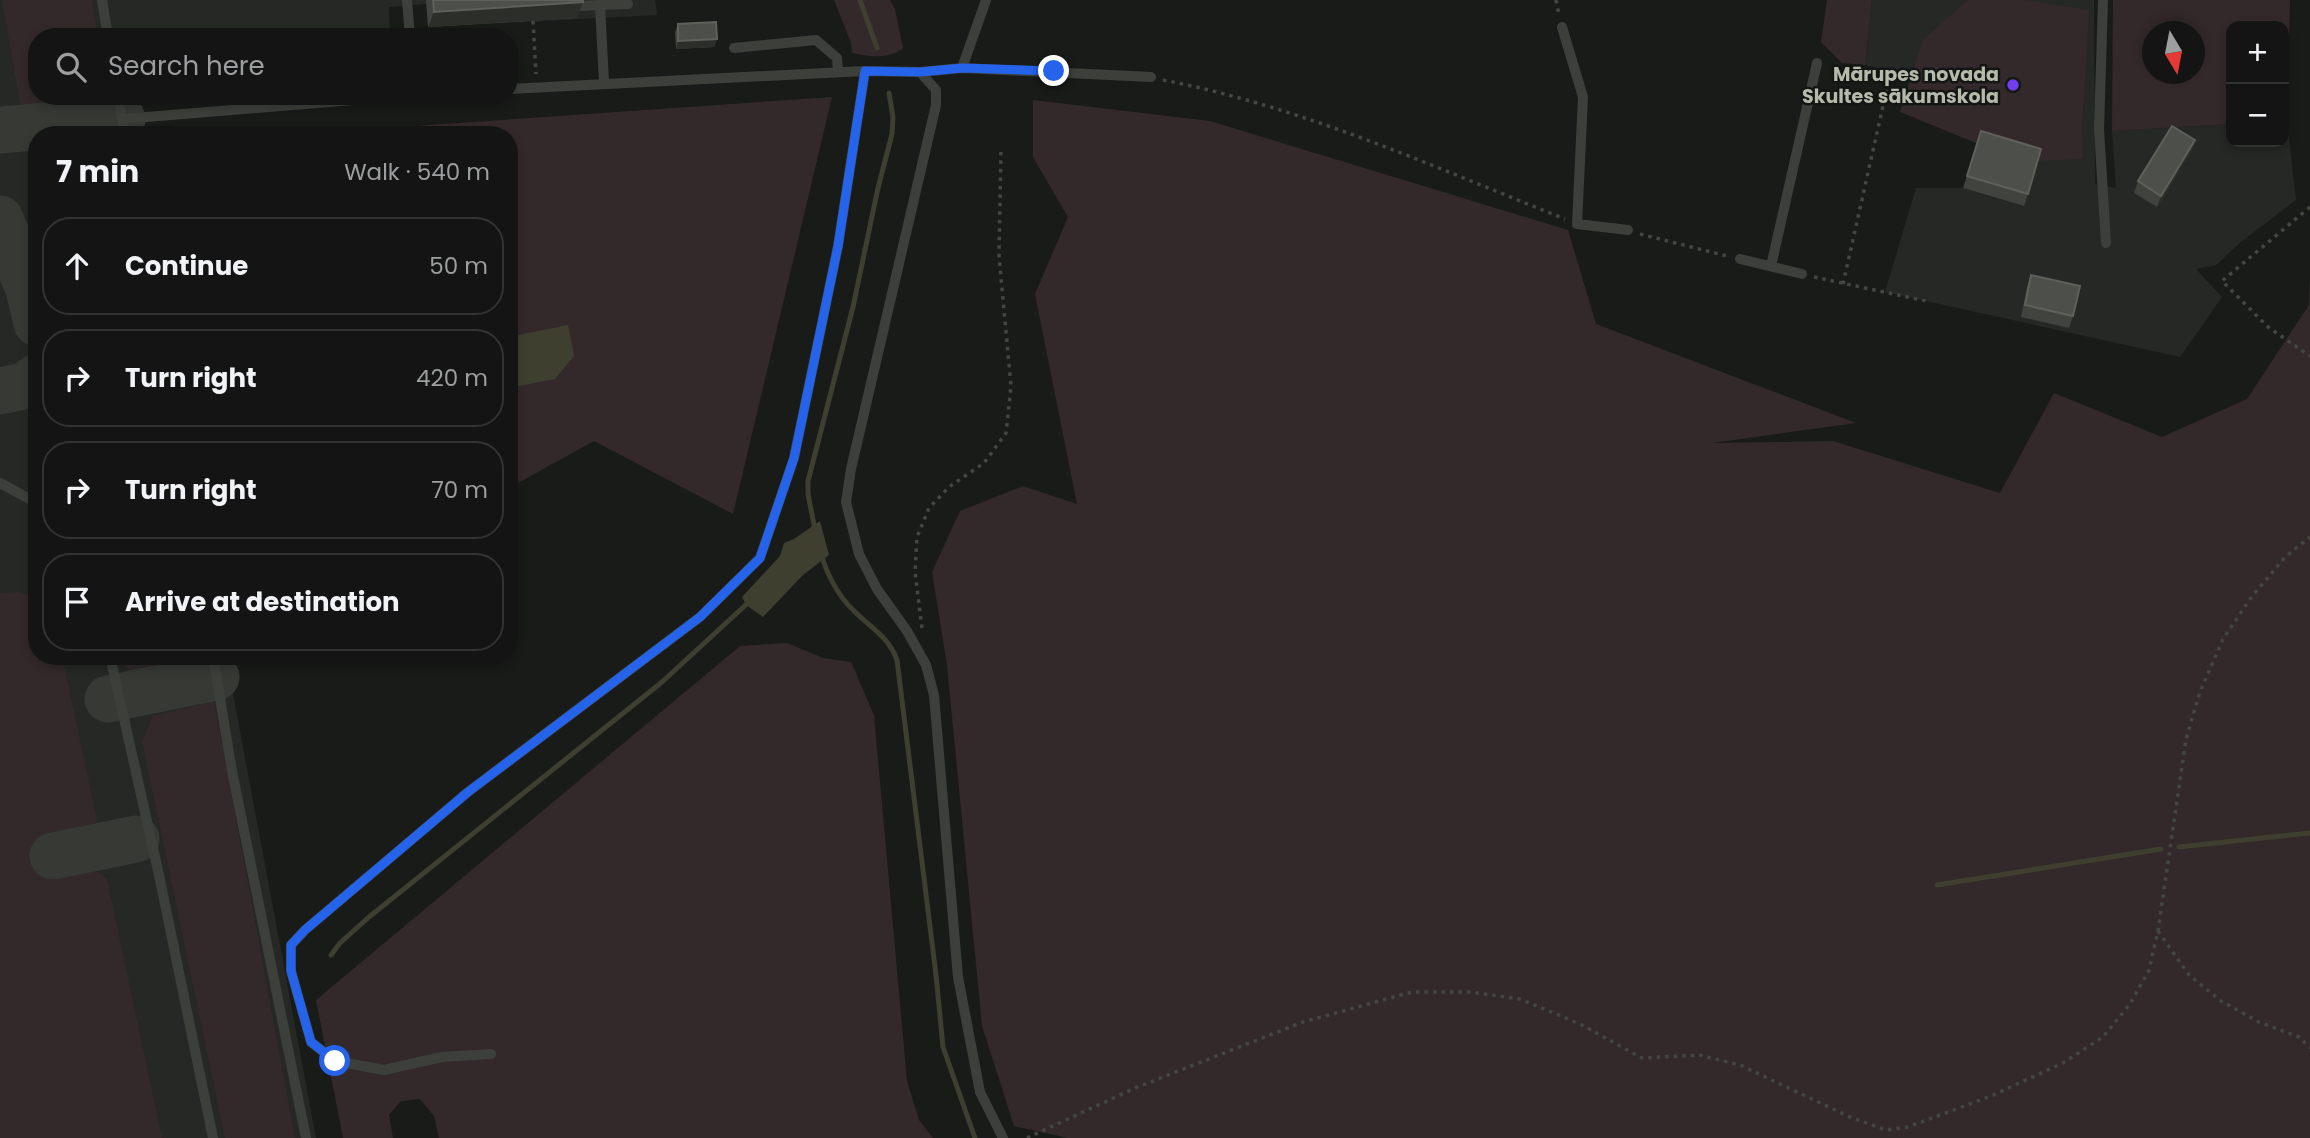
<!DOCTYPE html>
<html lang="en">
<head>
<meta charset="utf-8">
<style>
	body { margin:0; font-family:Poppins,sans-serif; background:#1c1d1c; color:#f1f3f6 }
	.controls { position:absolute; right:21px; top:21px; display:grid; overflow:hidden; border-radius:14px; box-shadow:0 4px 10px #0003 }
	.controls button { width:63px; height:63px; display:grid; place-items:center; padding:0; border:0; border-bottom:2px solid #323333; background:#131413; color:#f1f3f6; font:35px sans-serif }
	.compass { position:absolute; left:2142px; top:21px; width:63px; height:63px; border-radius:50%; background:#131413; box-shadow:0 4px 10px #0003; rotate:170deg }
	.stop { position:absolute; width:21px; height:21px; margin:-16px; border:5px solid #2563eb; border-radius:50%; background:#fff }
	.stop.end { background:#2563eb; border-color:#fff; box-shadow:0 2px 7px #0008 }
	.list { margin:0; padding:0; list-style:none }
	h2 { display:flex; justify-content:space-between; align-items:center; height:91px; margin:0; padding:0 28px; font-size:30px }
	h2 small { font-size:23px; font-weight:400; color:#9d9ea0 }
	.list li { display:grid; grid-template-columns:46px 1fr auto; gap:21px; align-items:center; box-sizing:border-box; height:98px; margin:0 14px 14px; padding:0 14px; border:2px solid #323333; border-radius:28px }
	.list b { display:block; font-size:26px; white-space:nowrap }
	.list em { font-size:23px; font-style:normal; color:#9d9ea0 }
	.icon { flex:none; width:38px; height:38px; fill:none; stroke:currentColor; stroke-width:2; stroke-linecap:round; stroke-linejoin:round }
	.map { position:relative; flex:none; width:2310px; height:1138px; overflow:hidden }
	.search { position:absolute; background:#131413; box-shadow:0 4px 10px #0003; left:28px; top:28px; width:490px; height:77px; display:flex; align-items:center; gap:18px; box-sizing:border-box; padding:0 24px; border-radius:28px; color:#9d9ea0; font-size:26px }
	.panel { position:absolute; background:#131413; box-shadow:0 4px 10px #0003; left:28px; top:126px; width:490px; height:539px; border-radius:28px }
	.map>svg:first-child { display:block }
	.built { fill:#262825 }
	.green { fill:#33292b; fill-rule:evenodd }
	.water { fill:#3e3f2f }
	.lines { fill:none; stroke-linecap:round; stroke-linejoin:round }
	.stream { stroke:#3e3f2f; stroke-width:5 }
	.taxiway { stroke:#363934; stroke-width:47 }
	.path { stroke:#444740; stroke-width:3.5; stroke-dasharray:3.5 5; stroke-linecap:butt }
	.lane { stroke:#3d403a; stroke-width:10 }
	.wall { fill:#41433e }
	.shaded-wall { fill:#2c2e2a }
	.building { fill:#4d504a; stroke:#5e6059; stroke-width:2 }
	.route { stroke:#2563eb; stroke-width:9 }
	.poi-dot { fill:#703eed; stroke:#141614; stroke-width:2.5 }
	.labels { text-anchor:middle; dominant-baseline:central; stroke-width:5; stroke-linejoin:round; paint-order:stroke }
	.poi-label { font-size:19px; font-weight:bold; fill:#b5baab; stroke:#141614; text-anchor:end }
</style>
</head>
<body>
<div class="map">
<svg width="2310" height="1138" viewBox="0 0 2310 1138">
	<rect width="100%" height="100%" fill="#191b19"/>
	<path class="built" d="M0,0H655L657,15L428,27L426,4L389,7L390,37H37V96H128L133,135H37V656H226L316,1138H0Z
		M1872,0H2094L2095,184L2116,188L2112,131L2231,124V142H2284V121H2287L2296,200L2241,242L2216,265L2196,269L2222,297L2180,357L1885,292L1916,188H1963L2023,206L1999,106L1865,65Z"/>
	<path class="green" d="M2,0H92L98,37H37V96H108L111,111L42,115L20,103Z
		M834,0H890L895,9L903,49C886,59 871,57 852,53L851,43Z
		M1827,0H1872L1865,65L1842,63L1821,42Z
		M1968,0H2024L2089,10L2082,127L2083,159L2037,161L1976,143L1900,112L1923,40Z
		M2113,0H2290L2287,121H2284V26H2231V124L2112,131ZM2152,32H2194V74H2152Z
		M832,97L733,514L594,441L509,488V135H286Z
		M1033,100L1210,121L1568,230L1596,324L1856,423L1712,443L1833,441L2000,493L2054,393L2162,437L2247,399L2309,305L2310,275V1138H1068L1014,1126L982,1026L947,665L932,572L960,511L1023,486L1077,504L1035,294L1068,217L1033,157Z
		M18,592L37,599V656H62L97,820L90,833L41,843L48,873L89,865L107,879L162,1138H0V593Z
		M787,643L823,658L851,662L874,715L907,1081L919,1120L933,1138H439L434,1116L420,1099L401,1101L389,1115L393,1138H343L316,1000L740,646Z
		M117,656H203L205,664L138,677L117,660Z
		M214,701L295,1138H225L142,741L153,716Z"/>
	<path class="water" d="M568,325L574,356L555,379L509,388V337Z
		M820,521L829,555L803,575L763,617L746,605L742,597L780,556L784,543L794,539Z"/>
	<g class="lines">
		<path class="stream" d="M860,0L877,48
			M815,530L808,494V481L853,307L878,188L892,134L893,117L889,93
			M821,553C826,573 838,596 854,611C871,628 888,636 897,660L936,975L943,1047L975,1138
			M2179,847L2310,833
			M1937,885L2161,849
			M331,955L340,943L369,917L662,682L750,601"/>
		<path class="taxiway" d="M0,130L122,119
			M0,219L29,289L37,323
			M0,391L24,386L37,377
			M108,699L216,677
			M53,856L136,839"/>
		<path class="path" d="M1556,0L1559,15
			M533,21L536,74
			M1163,80C1303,107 1434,167 1565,219
			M2310,207L2222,281L2268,327L2310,356
			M1640,234L1727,256
			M1814,277L1926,301
			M1843,284L1887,88
			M922,628L915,572L917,537L929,508L949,487L984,463L1006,433L1011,386L999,256L1001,150
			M2158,931L2189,975L2221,1001L2259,1022L2299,1037L2310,1048
			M1027,1138L1135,1088L1303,1022L1412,992H1470L1520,999L1580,1024L1642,1058L1699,1055L1740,1065L1850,1117L1886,1130L1908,1127L1991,1096L2063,1063L2103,1037L2130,1004L2149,970L2158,931L2186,739L2200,692L2223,639L2250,599L2285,557L2310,537"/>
		<path class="lane" d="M102,0L108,37
			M407,0L410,37
			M986,0L962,68L1151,77
			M2103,0L2099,129L2106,243
			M600,5L628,4
			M576,6L600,5L604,83
			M1562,27L1583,97L1577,224L1628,230
			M734,48L816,40L837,58L838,72
			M920,72L936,90V105L851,469L846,502L859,554L877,589L907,631L926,665L934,695L958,977L980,1092L1003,1138
			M509,89L865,71L920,72L962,68
			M118,96L125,135
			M122,119L402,96
			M1740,259L1802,274
			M1771,266L1817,63
			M0,483L37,503
			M110,656L159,875L213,1138
			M213,656L232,771L306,1138
			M491,1054L442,1057L384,1070L335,1061L311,1042L291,971V945L305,930L468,792L700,617L760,558L794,458L838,246L865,71"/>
	</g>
	<path class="wall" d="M426,0H583L577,18L428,27Z
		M678,24L717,39L714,47L676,49L675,32Z
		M1981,131L2028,194L2024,206L1963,188Z
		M2195,140L2191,152L2157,207L2134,193L2138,181Z
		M2031,275L2073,316L2069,328L2021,317L2027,287Z"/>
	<path class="shaded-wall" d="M583,2L577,18L428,27L434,12Z
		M717,39L714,47L676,49L678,41Z
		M2195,140L2191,152L2157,207L2161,196Z"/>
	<path class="building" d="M433,0H583V2L434,12Z
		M716,22L717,39L678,41V24Z
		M2172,126L2195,140L2161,196L2138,181Z
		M1981,131L2041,149L2028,194L1967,176Z
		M2031,275L2080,286L2073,316L2025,305Z"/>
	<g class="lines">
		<path class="route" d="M335,1061L311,1042L291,971V945L305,930L468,792L700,617L760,558L794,458L838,246L865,71L920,72L962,68L1054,71"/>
	</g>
	<circle class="poi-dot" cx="2013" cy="85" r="7"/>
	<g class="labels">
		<g class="poi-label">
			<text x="1999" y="74">Mārupes novada<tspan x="1999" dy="22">Skultes sākumskola</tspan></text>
		</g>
	</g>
</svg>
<div class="controls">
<button>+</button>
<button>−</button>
</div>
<svg class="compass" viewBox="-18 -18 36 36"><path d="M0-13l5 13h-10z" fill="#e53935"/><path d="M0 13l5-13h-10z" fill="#9d9ea0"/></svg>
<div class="stop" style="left:335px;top:1061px"></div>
<div class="stop end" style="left:1054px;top:71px"></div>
<div class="search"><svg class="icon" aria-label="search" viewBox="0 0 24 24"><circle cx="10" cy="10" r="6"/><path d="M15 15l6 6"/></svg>Search here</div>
<section class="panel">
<h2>7 min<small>Walk · 540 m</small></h2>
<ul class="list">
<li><svg class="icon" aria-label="ahead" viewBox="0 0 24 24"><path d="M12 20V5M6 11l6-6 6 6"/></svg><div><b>Continue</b></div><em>50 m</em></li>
<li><svg class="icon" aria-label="right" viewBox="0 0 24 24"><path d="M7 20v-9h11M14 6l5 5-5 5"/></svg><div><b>Turn right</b></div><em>420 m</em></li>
<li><svg class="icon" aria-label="right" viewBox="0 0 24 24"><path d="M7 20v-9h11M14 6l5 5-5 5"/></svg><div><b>Turn right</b></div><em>70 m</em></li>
<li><svg class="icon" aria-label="arrive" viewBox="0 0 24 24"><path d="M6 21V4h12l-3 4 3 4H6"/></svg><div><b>Arrive at destination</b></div></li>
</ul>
</section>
</div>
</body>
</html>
